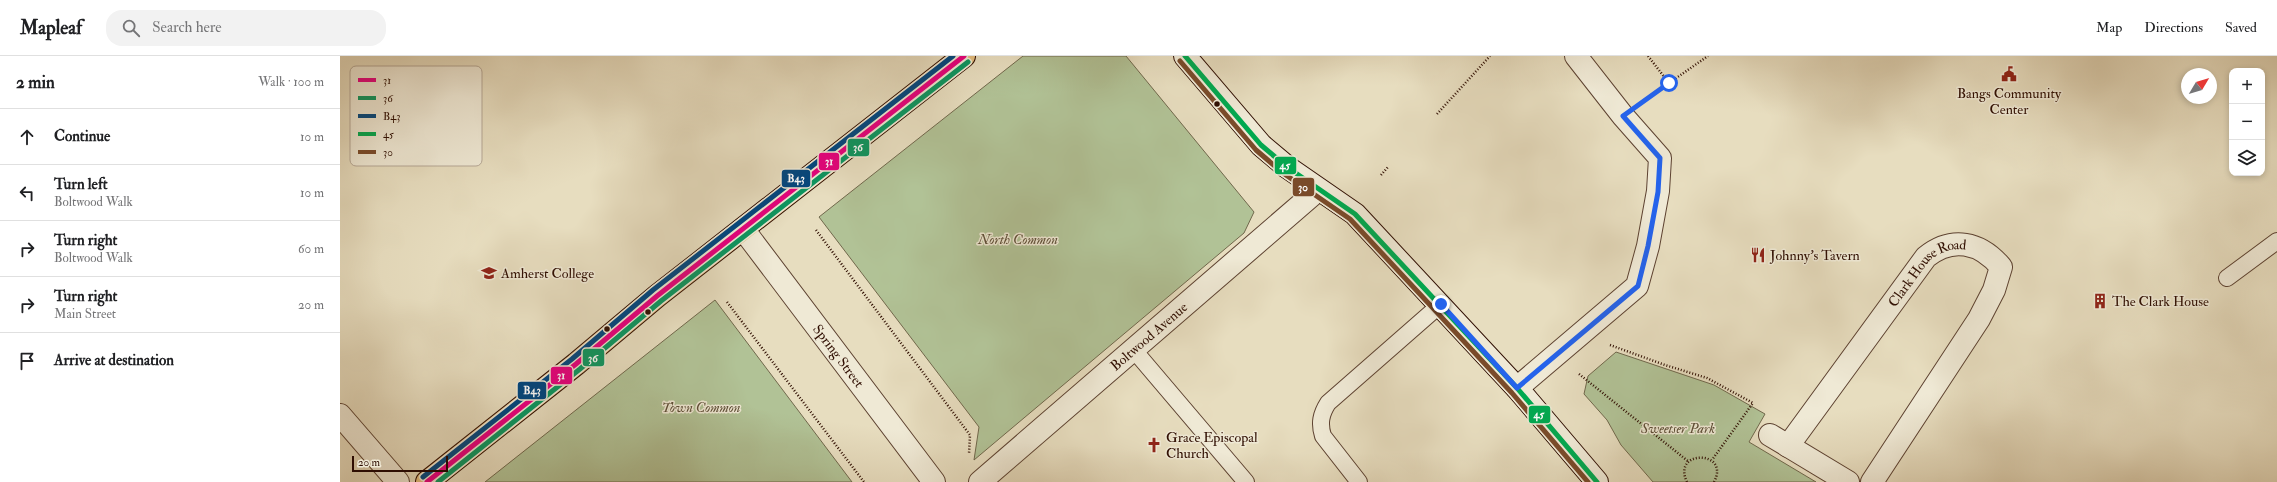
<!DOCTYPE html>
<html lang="en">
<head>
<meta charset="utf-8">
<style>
	body { margin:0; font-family:"IM FELL Double Pica",serif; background:#f2f2f2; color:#202124 }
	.controls { position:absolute; right:12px; top:12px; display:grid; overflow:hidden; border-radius:8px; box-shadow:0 2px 6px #0003 }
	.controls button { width:36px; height:36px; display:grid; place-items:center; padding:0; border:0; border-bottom:1px solid #e0e0e0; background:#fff; color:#202124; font:20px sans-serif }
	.compass { position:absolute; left:1841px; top:12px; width:36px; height:36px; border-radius:50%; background:#fff; box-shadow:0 2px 6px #0003; rotate:52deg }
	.scale { position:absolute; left:12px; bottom:10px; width:96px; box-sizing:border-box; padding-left:4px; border:2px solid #2f0e02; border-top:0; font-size:11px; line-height:14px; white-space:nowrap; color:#2f0e02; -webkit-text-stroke:3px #efe9d5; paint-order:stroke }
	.stop { position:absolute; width:12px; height:12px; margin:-9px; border:3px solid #2563eb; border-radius:50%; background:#fff }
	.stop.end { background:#2563eb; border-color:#fff; box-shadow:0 1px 4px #0008 }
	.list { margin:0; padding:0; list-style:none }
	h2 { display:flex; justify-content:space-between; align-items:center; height:52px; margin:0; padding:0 16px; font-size:17px }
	h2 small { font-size:13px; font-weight:400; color:#757577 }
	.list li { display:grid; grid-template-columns:26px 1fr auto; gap:12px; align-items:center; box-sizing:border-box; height:56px; padding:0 16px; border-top:1px solid #e0e0e0 }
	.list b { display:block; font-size:15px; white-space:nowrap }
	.list p { margin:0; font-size:13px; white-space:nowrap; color:#757577 }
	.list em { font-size:13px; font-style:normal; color:#757577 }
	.icon { flex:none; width:22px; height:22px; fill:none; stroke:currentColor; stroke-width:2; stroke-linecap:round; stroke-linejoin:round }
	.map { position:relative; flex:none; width:1937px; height:426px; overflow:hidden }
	header { display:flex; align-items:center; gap:24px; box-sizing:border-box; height:56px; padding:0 20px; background:#fff; border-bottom:1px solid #e0e0e0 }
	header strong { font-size:19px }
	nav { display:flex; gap:22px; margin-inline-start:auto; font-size:14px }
	.search { width:280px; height:36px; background:#f2f2f2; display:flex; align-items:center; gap:10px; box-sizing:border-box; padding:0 14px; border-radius:16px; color:#757577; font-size:15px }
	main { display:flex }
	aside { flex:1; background:#fff }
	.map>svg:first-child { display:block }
	.green { fill:#b1c296; stroke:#70684c }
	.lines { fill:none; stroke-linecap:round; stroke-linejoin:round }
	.lane-casing { stroke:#5d4231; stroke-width:18 }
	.street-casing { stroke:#5d4231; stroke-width:24 }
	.secondary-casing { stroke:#2f0e02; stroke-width:24 }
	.primary-casing { stroke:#2f0e02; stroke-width:24 }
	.path { stroke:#2f0e02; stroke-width:2.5; stroke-dasharray:1 2; stroke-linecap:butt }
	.lane { stroke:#efe9d5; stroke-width:16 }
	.street { stroke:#efe9d5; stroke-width:22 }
	.secondary { stroke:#efe9d5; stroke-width:22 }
	.primary { stroke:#e4be80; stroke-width:22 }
	.bus-1-casing { stroke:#efe9d5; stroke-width:8 }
	.bus-2-casing { stroke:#efe9d5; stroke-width:8 }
	.bus-3-casing { stroke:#efe9d5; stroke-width:8 }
	.bus-4-casing { stroke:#efe9d5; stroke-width:8 }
	.bus-5-casing { stroke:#efe9d5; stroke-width:8 }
	.bus-1 { stroke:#e5007d; stroke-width:5 }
	.bus-2 { stroke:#0b9660; stroke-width:5 }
	.bus-3 { stroke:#00467f; stroke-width:5 }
	.bus-4 { stroke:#00a950; stroke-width:5 }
	.bus-5 { stroke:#7a4b2a; stroke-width:5 }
	.route { stroke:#2563eb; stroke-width:5 }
	.bus-dot { fill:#2f0e02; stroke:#efe9d5; stroke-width:1.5 }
	.labels { text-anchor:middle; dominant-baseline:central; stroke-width:3; stroke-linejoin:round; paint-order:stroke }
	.poi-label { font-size:14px; fill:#2f0e02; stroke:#efe9d5; text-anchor:start }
	.park-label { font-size:14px; font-style:italic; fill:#5c4d36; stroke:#efe9d5 }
	.street-label { font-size:14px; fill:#2f0e02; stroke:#efe9d5 }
	.key { fill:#efe9d5; stroke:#b5a796; stroke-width:1 }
	.key-label { font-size:11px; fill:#2f0e02 }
	.line-badge { stroke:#efe9d5; stroke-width:1.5 }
	.badge-label { font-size:11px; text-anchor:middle; font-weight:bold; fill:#fff }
</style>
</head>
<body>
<header>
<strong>Mapleaf</strong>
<div class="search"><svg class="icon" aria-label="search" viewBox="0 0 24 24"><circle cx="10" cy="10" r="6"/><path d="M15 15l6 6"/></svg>Search here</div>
<nav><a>Map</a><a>Directions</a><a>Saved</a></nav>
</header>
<main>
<aside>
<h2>2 min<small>Walk · 100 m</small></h2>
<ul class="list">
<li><svg class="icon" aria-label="ahead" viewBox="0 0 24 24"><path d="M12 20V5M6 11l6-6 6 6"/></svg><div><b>Continue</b></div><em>10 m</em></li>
<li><svg class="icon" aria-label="left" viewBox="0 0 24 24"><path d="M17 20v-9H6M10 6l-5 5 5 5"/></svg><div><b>Turn left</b><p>Boltwood Walk</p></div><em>10 m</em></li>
<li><svg class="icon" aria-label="right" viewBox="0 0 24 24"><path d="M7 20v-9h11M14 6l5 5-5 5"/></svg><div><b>Turn right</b><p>Boltwood Walk</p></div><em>60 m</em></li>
<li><svg class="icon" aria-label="right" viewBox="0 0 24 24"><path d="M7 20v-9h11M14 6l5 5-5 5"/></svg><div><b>Turn right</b><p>Main Street</p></div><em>20 m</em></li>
<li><svg class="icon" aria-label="arrive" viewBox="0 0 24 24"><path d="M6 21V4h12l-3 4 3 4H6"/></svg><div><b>Arrive at destination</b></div></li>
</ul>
</aside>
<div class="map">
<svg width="1937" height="426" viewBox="0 0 1937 426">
	<rect width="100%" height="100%" fill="#e7ddbf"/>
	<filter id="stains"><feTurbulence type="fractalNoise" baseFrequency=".005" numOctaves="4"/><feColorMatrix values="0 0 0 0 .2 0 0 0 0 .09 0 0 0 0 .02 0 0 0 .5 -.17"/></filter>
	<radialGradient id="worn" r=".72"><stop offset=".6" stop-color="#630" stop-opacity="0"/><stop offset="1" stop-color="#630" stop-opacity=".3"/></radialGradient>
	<path class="green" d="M683,0H786L914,156L904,177L634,404L639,371L479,161Z
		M375,244L512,426H145Z
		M1276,296L1374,329L1425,358L1409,386L1476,426H1313L1281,389L1267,364L1244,338L1248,320Z"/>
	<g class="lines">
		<g class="lane-casing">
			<path id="lane" d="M1887,222L1937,185
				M793,293L906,426
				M1019,426L983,380C979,367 981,358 988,347L1101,248"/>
		</g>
		<g class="street-casing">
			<g id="street">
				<path id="s1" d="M403,173L594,426"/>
				<path d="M1177,332L1297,230L1308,190L1318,135L1320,102L1283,60L1236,0"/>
				<path d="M0,359L58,426"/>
				<path d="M1430,379L1508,426"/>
				<path id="s2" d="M1448,390L1586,201C1612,180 1640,186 1661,211L1654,234L1639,263L1532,426"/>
				<path id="s3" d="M640,426L978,134"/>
			</g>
		</g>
		<g class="secondary-casing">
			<path id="secondary" d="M845,0L921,89L947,111L1015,158L1177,332L1257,426"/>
		</g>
		<g class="primary-casing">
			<path id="primary" d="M87,426L236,308L317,240L624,0"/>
		</g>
		<path class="path" d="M1308,0L1329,27
			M1306,43L1368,0
			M1097,58L1150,0
			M1041,119L1048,111
			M476,174L630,379L629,398
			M387,246L524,426
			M1270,289L1325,309L1367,322L1413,347L1372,404
			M1239,318L1349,406
			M1347,426C1331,393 1391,394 1374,426"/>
		<use href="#lane" class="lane"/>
		<use href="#street" class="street"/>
		<use href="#secondary" class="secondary"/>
		<use href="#primary" class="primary"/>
		<g class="bus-1-casing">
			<path id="bus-1" d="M87,426L236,308L317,240L624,0"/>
		</g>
		<g class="bus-2-casing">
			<path id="bus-2" d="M98,426L240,313L321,245L628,6"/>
		</g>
		<g class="bus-3-casing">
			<path id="bus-3" d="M83,421L232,303L313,234L613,0"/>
		</g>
		<g class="bus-4-casing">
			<path id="bus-4" d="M845,0L921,89L947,111L1015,158L1177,332L1257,426"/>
		</g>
		<g class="bus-5-casing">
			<path id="bus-5" d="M840,5L916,94L943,117L1010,163L1172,337L1248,426"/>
		</g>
		<use href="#bus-1" class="bus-1"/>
		<use href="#bus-2" class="bus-2"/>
		<use href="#bus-3" class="bus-3"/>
		<use href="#bus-4" class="bus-4"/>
		<use href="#bus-5" class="bus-5"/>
	</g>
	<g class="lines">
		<path class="route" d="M1101,248L1177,332L1298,230L1308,190L1318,136L1320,102L1283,60L1329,27"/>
	</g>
	<defs>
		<g id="civic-bare" transform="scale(1.2)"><path d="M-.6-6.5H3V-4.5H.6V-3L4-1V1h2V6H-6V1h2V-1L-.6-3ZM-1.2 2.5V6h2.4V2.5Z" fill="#8f2418" stroke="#efe9d5" stroke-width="2.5" paint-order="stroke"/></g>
		<g id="restaurant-bare" transform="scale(1.2)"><path d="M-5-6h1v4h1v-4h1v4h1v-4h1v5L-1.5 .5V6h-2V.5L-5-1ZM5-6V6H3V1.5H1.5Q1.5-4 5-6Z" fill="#8f2418" stroke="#efe9d5" stroke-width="2.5" paint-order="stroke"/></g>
		<g id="university-bare" transform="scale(1.2)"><path d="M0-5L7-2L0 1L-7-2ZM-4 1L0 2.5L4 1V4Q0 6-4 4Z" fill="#8f2418" stroke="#efe9d5" stroke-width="2.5" paint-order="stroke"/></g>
		<g id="building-bare" transform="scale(1.2)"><path d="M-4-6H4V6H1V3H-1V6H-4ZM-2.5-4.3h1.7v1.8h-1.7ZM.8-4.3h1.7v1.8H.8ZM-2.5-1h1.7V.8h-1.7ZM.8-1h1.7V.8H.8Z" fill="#8f2418" stroke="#efe9d5" stroke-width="2.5" paint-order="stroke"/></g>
		<g id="church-bare" transform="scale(1.2)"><path d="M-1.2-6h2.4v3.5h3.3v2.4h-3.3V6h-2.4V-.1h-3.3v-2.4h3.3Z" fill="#8f2418" stroke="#efe9d5" stroke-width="2.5" paint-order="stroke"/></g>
	</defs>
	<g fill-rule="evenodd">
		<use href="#civic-bare" x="1669" y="18"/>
		<use href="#restaurant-bare" x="1418" y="199"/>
		<use href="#university-bare" x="149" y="217"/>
		<use href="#building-bare" x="1760" y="245"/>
		<use href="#church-bare" x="814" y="389"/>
	</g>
	<g class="bus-dot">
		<circle cx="877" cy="48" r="3.5"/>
		<circle cx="308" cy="256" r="3.5"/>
		<circle cx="267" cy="273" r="3.5"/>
	</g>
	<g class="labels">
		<g class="poi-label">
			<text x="1669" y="37" text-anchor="middle">Bangs Community<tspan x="1669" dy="16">Center</tspan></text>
			<text x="1430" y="199">Johnny's Tavern</text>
			<text x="161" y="217">Amherst College</text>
			<text x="1772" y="245">The Clark House</text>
			<text x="826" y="381">Grace Episcopal<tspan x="826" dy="16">Church</tspan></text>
		</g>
		<g class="park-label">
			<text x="678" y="183">North Common</text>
			<text x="361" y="351">Town Common</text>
			<text x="1338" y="372">Sweetser Park</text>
		</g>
		<g class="street-label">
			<text stroke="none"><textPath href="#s2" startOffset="226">Clark House Road</textPath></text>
			<text stroke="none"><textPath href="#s3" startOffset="223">Boltwood Avenue</textPath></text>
			<text stroke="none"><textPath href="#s1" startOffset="159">Spring Street</textPath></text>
		</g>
	</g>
	<rect x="10" y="10" width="132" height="100" rx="6" class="key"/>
	<rect x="18" y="22" width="18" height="4" fill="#e5007d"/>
	<rect x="18" y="40" width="18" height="4" fill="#0b9660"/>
	<rect x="18" y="58" width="18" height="4" fill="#00467f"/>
	<rect x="18" y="76" width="18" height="4" fill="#00a950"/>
	<rect x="18" y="94" width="18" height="4" fill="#7a4b2a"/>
	<g class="key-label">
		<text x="43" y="28">31</text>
		<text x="43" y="46">36</text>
		<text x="43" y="64">B43</text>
		<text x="43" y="82">45</text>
		<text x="43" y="100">30</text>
	</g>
	<g class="line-badge">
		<rect x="507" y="82" width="23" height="19" rx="4" fill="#0b9660"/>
		<rect x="478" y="96" width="22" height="19" rx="4" fill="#e5007d"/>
		<rect x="934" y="100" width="23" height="19" rx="4" fill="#00a950"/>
		<rect x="441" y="113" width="30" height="19" rx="4" fill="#00467f"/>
		<rect x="952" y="121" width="23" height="20" rx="4" fill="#7a4b2a"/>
		<rect x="242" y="292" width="23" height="19" rx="4" fill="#0b9660"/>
		<rect x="210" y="310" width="23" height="19" rx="4" fill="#e5007d"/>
		<rect x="177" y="325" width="30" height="19" rx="4" fill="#00467f"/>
		<rect x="1188" y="349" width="23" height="19" rx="4" fill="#00a950"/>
	</g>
	<g class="badge-label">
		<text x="518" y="95">36</text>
		<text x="489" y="109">31</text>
		<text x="945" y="113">45</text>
		<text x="456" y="126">B43</text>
		<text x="963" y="135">30</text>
		<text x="253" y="306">36</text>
		<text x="221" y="323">31</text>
		<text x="192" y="338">B43</text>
		<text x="1199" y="362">45</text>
	</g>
	<rect width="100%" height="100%" filter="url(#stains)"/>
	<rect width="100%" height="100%" fill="url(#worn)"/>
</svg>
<div class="controls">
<button>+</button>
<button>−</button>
<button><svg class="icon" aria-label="layers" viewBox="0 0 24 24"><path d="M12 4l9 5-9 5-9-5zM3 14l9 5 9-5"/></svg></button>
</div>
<svg class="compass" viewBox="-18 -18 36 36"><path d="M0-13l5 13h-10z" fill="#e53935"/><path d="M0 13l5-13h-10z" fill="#757577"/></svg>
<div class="scale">20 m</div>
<div class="stop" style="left:1329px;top:27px"></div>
<div class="stop end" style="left:1101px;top:248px"></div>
</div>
</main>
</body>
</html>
